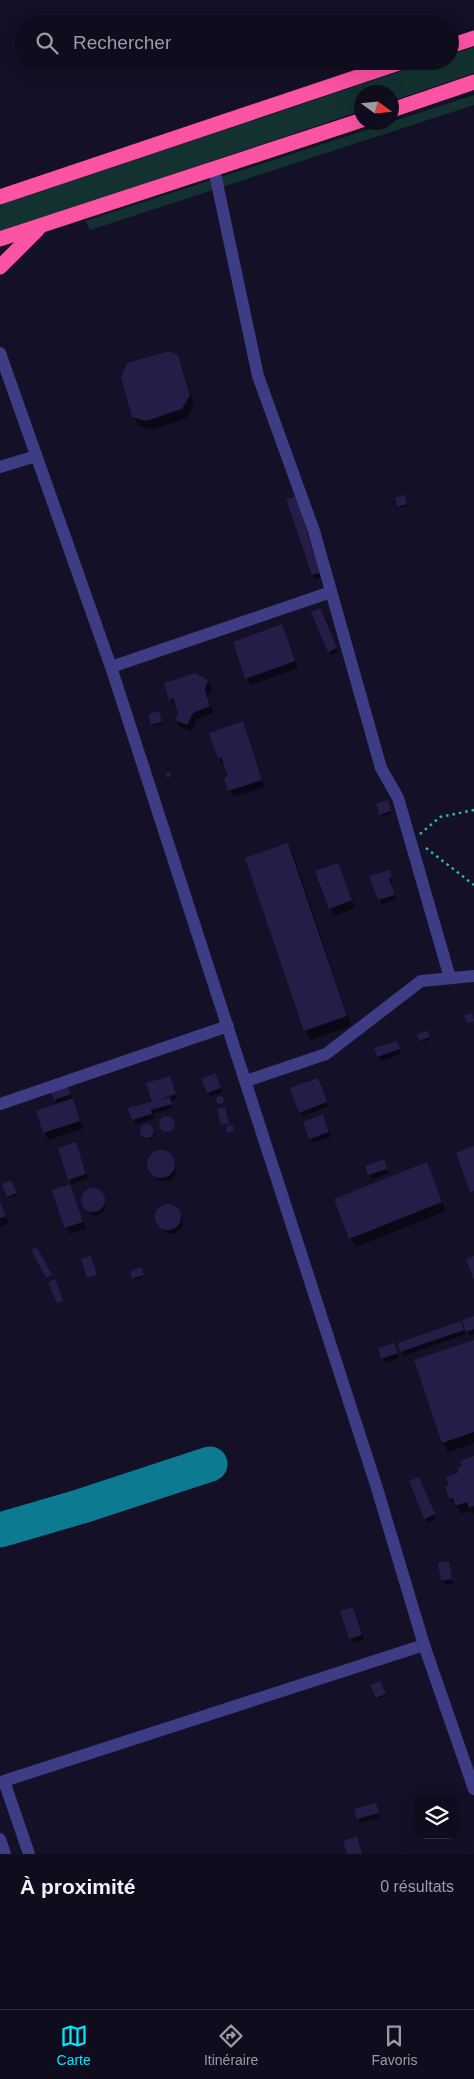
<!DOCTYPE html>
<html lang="fr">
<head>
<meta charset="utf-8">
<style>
	body { margin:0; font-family:Arial,sans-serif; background:#181526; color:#f1f3f6 }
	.controls { position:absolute; right:15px; bottom:15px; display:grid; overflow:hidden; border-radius:10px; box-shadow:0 5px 20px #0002 }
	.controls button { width:45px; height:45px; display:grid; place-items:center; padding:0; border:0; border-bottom:1px solid #2f2c3b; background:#0f0c1d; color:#f1f3f6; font:25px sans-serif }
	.compass { position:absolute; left:354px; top:85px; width:45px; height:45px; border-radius:50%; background:#0f0c1d; box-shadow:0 5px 20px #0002; rotate:105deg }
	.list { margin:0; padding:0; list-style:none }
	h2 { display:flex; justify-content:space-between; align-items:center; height:65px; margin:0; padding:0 20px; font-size:21px }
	h2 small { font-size:16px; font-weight:400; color:#9b9ba4 }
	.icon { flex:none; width:28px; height:28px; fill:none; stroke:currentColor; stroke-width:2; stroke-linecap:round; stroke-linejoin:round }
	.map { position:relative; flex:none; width:474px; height:1854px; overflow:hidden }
	.search { position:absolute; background:#0f0c1d; box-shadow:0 5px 20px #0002; left:15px; right:15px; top:15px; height:55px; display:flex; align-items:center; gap:12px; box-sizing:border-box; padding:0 18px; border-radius:28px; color:#9b9ba4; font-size:19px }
	.sheet { height:155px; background:#0f0c1d }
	nav { display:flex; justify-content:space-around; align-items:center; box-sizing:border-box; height:70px; border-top:1px solid #2f2c3b; background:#0f0c1d; font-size:14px; color:#9b9ba4 }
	nav a { display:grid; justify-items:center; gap:2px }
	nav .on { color:#05e3fb }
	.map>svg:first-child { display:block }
	.green { fill:#133130 }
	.shadow { fill:#0007 }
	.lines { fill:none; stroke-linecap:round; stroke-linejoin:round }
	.taxiway { stroke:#0c7a91; stroke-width:35 }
	.building { fill:#251c48 }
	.path { stroke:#31b7af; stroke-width:2.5; stroke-dasharray:2.5 4; stroke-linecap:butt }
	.minor { stroke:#3e3c85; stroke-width:12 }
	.highway { stroke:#fd53a5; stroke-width:15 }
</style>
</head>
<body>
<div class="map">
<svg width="474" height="1854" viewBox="0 0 474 1854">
	<rect width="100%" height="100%" fill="#141027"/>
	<path class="green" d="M474,47V73L392,101V92H362L361,111L0,232V205L431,61H450V55Z
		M474,95V105L90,230L85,221Z"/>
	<path class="shadow" d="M177,356L182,366L194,405L187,418L152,430L139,426L134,417Z
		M405,498L407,506L400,508L399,506Z
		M292,511L302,513L321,577L316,579L313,575Z
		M322,614L338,652L332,655L329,651Z
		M282,626L298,668L251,685L247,678Z
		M195,674L208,681L212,688L208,697L213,713L197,720L191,731L180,727L176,720L179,713L171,699Z
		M159,714L162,724L154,726L153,725Z
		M242,723L265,787L234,797L230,790L229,777L225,764L223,765L219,758Z
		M388,804L391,813L381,816L380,814Z
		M288,844L293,853L351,1026L310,1040L305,1030Z
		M338,864L355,908L334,916L317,872Z
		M389,871L396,900L382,904L379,900Z
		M428,1034L430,1039L421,1042L420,1040Z
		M399,1047L401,1054L381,1061L378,1056Z
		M169,1077L177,1099L170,1101L173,1108L153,1114L154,1118L136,1124L133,1119L154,1102Z
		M217,1079L222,1092L210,1097L203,1080Z
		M320,1084L328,1107L302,1116L300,1112Z
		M68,1088L83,1128L48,1140L37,1111L58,1105L51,1089Z
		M219,1098H221L223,1104H220Z
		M161 1125a7 7 0 1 1 14 0a7 7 0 1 1-14 0Z
		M325,1120L331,1136L313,1143L310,1139Z
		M141 1132a7 7 0 1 1 14 0a7 7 0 1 1-14 0Z
		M231,1127L233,1133L230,1134L228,1128Z
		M76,1144L88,1178L72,1184L69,1179Z
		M165,1152L175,1162L176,1174L170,1181H159L149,1170L148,1161L153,1154Z
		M426,1164L446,1211L356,1247L350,1238Z
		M386,1165L388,1173L372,1179L369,1174Z
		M11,1182L17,1195L9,1198L4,1185Z
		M70,1186L86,1229L69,1234L53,1191Z
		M95,1189L102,1194L106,1207L102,1213L95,1216L88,1212L82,1198L87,1191Z
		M0,1203L9,1223L0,1227Z
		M172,1206L182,1217L183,1226L174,1234L166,1233L157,1220V1215L163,1207Z
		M142,1270L144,1277L135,1280L131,1272Z
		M474,1318V1334L470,1336L467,1331Z
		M461,1323L466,1334L404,1356L402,1351Z
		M474,1341V1443L448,1452L443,1443L415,1361Z
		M396,1349L399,1358L385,1363L383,1358Z
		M474,1458V1514L472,1511L462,1514L450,1499L451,1486Z
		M421,1483L436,1519L428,1523L425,1518Z
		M448,1562L453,1584L445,1585L442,1580Z
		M352,1608L364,1640L353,1643L342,1612Z
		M380,1682L386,1696L378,1699L372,1686Z
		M376,1804L380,1817L360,1823L358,1819Z"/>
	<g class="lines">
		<path class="taxiway" d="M0,1530L82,1506L210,1464"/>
	</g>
	<path class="building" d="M169,351L178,355L190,395L182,409L146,421L132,417L121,377L127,363Z
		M405,495L407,504L398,507L395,498Z
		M296,496L320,573L312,575L286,499Z
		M320,608L337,648L328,652L311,612Z
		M282,624L295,661L245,679L233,642Z
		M195,673L208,680L205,690L210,706L193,713L187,725L175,720L178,713L173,698L169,700L164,683Z
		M159,711L162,722L151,725L148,714Z
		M243,721L262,780L228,791L224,778L228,776L221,757L218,759L209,733Z
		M170,772L171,776L167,778L165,774Z
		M388,800L391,811L379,815L376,804Z
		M288,843L347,1016L304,1031L245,858Z
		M338,863L352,900L329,909L315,871Z
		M390,870L392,877L389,878L395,895L378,900L369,876Z
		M472,1013L474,1021L467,1023L464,1016Z
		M428,1031L430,1037L419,1041L417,1034Z
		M397,1041L400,1049L377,1057L374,1048Z
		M215,1073L221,1088L207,1093L201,1079Z
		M170,1076L176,1094L152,1102L146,1083Z
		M318,1078L327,1102L299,1113L290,1088Z
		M66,1083L71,1094L54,1100L50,1089Z
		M216 1100a4 4 0 1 1 8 0a4 4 0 1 1-8 0Z
		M170,1097L172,1104L151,1110L152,1114L132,1120L128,1108Z
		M73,1098L80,1121L43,1133L36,1111Z
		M225,1107L229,1123L221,1125L217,1109Z
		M323,1114L329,1132L309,1139L303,1122Z
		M159 1124a8 8 0 1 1 16 0a8 8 0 1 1-16 0Z
		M140 1131a7 7 0 1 1 14 0a7 7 0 1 1-14 0Z
		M226 1129a4 4 0 1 1 8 0a4 4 0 1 1-8 0Z
		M76,1142L86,1174L68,1180L58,1148Z
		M474,1146V1191L470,1192L456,1153Z
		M147 1164a14 14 0 1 1 28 0a14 14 0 1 1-28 0Z
		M384,1159L387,1169L368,1175L365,1166Z
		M427,1162L442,1202L349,1239L334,1199Z
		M11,1180L17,1193L7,1197L2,1184Z
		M70,1184L83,1222L64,1228L52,1190Z
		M81 1200a12 12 0 1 1 24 0a12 12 0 1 1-24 0Z
		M0,1202L6,1216L0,1218Z
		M155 1217a13 13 0 1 1 26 0a13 13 0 1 1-26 0Z
		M37,1247L52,1275L46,1278L31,1250Z
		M91,1256L97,1275L87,1278L81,1259Z
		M474,1256V1281L466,1259Z
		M141,1267L144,1275L132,1279L130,1271Z
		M55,1279L63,1300L57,1303L48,1282Z
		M474,1316V1329L466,1332L462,1320Z
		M461,1321L464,1330L400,1352L398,1343Z
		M474,1340V1432L442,1443L414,1360Z
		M394,1343L398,1353L381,1359L378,1348Z
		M474,1456V1506L469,1508L467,1502L455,1506L453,1498L449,1499L445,1486L449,1485L446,1477L458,1473L457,1468L462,1466L460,1461Z
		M419,1477L435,1514L424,1519L409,1481Z
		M449,1561L452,1579L441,1581L438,1563Z
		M353,1607L362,1635L349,1639L340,1611Z
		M380,1681L386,1694L376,1698L370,1685Z
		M376,1803L379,1813L357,1819L354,1809Z
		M357,1836L362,1854H347L343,1841Z"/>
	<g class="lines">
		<path class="path" d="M420,834L440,817L474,810
			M426,848L474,885"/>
		<path class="minor" d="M214,169L258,376L314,531L381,768L398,798L450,978
			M0,353L111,667L376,1485L424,1645L474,1789
			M0,467L36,456
			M111,667L331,592
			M246,1081L326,1054L421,981L474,976
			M0,1104L228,1026
			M0,1839L5,1854
			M29,1854L4,1781L424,1645"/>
		<path class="highway" d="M450,46L474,38
			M392,110L474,82
			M0,197L405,61
			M0,239L362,120
			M0,267L38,229"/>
	</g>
</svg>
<div class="controls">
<button><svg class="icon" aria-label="layers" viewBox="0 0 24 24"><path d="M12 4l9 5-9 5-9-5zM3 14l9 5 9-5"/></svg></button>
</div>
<svg class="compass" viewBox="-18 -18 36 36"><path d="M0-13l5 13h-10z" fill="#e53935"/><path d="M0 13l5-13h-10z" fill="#9b9ba4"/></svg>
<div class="search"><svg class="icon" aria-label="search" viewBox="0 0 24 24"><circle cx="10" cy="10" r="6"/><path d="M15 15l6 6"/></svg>Rechercher</div>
</div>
<section class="sheet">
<h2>À proximité<small>0 résultats</small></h2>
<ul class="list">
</ul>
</section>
<nav>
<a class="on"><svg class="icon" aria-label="map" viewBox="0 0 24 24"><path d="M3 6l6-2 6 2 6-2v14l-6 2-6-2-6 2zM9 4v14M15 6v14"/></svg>Carte</a>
<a><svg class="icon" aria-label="directions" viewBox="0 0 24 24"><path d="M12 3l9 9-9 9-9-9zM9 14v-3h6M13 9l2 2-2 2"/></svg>Itinéraire</a>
<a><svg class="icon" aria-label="saved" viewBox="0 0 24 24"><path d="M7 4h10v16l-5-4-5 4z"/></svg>Favoris</a>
</nav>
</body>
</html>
